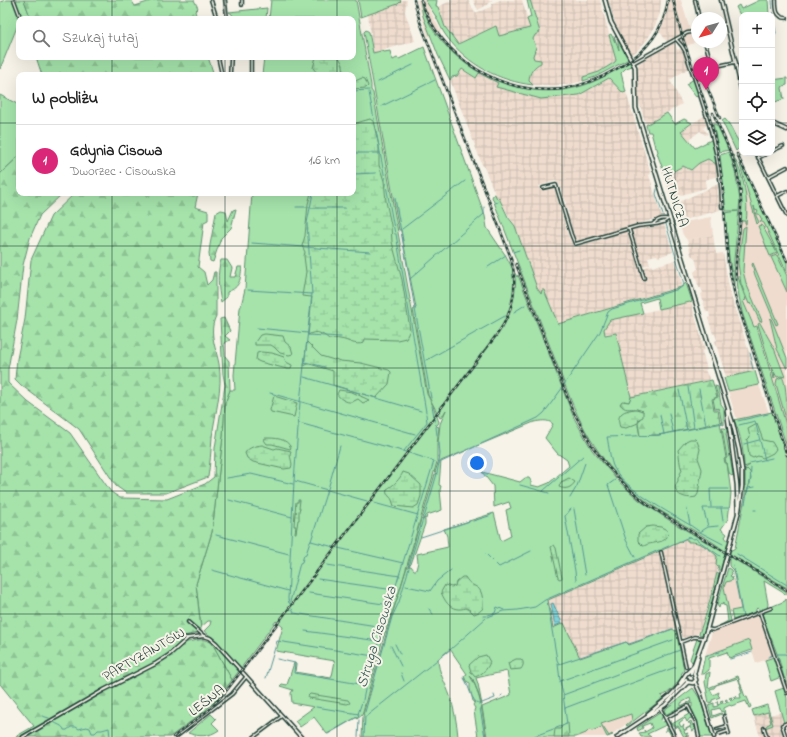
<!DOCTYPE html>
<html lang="pl">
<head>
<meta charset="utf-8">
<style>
	body { margin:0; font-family:"Indie Flower",sans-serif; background:#f2f2f2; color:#222 }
	.controls { position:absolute; right:12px; top:12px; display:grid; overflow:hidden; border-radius:8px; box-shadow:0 4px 16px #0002 }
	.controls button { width:36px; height:36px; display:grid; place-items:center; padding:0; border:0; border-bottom:1px solid #e0e0e0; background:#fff; color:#222; font:20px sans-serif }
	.compass { position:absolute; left:691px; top:12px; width:36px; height:36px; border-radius:50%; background:#fff; box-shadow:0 4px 16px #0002; rotate:233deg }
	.you { position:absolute; left:477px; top:463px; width:14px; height:14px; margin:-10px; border:3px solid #fff; border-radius:50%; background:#1a73e8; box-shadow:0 0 0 6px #1a73e833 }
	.badge { display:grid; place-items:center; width:26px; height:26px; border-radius:50%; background:#db2777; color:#fff; font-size:13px; font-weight:700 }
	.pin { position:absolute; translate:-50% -33px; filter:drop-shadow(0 1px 2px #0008) }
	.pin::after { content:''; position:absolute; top:21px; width:14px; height:12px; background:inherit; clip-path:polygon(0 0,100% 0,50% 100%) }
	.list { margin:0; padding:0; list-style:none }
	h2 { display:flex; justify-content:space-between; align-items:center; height:52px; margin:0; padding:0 16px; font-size:17px }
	h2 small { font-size:13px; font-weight:400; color:#767676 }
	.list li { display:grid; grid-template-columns:26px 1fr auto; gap:12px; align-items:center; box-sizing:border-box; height:72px; padding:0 16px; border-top:1px solid #e0e0e0 }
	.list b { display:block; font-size:15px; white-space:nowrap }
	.list p { margin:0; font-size:13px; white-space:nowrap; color:#767676 }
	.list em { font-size:13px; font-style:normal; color:#767676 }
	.icon { flex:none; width:22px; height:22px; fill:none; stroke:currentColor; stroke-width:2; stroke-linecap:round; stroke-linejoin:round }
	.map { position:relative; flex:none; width:787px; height:737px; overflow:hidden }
	.search { position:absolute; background:#fff; box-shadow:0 4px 16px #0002; left:16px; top:16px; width:340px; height:44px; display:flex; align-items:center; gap:10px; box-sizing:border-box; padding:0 14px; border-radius:8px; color:#767676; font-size:15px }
	.panel { position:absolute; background:#fff; box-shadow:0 4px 16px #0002; left:16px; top:72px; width:340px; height:124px; border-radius:8px }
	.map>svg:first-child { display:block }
	.built { fill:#efdcce }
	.industrial { fill:url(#industrial-grid) }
	.green { fill:#a5e3ab; stroke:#629070 }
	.forest { fill:url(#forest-firs); stroke:#629070 }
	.wetland { fill:url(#wetland-marsh); stroke:#629070 }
	.park { fill:url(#park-tufts); stroke:#629070 }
	.water { fill:url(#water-rules); stroke:#599696 }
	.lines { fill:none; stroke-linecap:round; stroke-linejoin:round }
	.stream { stroke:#599696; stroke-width:1 }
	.minor-casing { stroke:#1f3d34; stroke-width:4.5 }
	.tertiary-casing { stroke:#1f3d34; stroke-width:5 }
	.secondary-casing { stroke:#1f3d34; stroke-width:5.5 }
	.minor { stroke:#f7f3e8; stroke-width:1.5 }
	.tertiary { stroke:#f7f3e8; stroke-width:2 }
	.secondary { stroke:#f7f3e8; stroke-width:2.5 }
	.rail-casing { stroke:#1f3d34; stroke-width:2.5 }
	.rail { stroke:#f7f3e8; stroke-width:1; stroke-dasharray:3; stroke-linecap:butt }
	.grid { fill:none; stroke:#1f3d34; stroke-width:1; stroke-opacity:0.55 }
	.labels { text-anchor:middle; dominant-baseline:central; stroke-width:4; stroke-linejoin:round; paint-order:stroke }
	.street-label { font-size:14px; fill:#1f3d34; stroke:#f7f3e8 }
	.water-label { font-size:15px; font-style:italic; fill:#325b55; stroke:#f7f3e8 }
</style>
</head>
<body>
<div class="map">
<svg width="787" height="737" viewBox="0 0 787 737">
	<defs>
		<pattern id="industrial-grid" width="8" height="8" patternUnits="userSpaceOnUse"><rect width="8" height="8" fill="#efdcce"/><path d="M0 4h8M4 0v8" fill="none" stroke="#ccbeb2"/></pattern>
		<pattern id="forest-firs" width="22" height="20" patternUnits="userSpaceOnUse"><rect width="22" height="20" fill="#a5e3ab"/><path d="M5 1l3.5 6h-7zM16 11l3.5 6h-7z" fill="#8ec494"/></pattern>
		<pattern id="wetland-marsh" width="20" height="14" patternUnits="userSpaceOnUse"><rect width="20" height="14" fill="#a5e3ab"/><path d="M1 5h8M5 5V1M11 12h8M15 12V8" fill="none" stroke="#8ec494"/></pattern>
		<pattern id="park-tufts" width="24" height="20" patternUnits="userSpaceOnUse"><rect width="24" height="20" fill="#a5e3ab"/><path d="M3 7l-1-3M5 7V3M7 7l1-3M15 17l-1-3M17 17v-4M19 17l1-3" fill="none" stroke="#8ec494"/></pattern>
		<pattern id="water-rules" width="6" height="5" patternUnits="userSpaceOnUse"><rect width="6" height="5" fill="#80d2d8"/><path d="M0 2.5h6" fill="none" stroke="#6eb5ba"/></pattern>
	</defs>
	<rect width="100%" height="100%" fill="#f7f3e8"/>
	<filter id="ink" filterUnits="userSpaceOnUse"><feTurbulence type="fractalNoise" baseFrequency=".025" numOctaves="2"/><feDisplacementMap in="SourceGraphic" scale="8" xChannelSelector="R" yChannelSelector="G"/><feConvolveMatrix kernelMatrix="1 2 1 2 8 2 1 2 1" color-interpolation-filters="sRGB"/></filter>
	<g filter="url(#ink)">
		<path class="built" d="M417,0H425L435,20L441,31L428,37Z
			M667,0H681L694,43L682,48L673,7H669L664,23L660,32L657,29L663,16Z
			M751,188L787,266V447L777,416L783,413L757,326L754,327L743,301L745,300L737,274L736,263L742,212V192Z
			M711,217L713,235L687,240L683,235L679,223Z
			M759,385L769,413L737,420L728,391Z
			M735,580L743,620L756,616L760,617L774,657L756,663L749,640L705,656L712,632L734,624L731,612H729L724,587L726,582Z
			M631,714L632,720L608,737H569V735Z"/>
		<path class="industrial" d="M400,0H407L405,12L415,41L373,53L368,14L398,4Z
			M452,0H468L475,13L491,7L492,3L500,0H522L530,28L499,37L496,27H493L458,44L445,27L438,7Z
			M473,0H493L490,1L489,4L478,10Z
			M530,0H600L616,60L615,62L599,72L583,77V81L567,85L543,86L533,85L529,81V76L537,65L541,63L537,59H534L533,56L536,47L533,39L535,35L540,32Z
			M608,0H661L660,13L655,26L647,40L637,51L632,54H630L616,26Z
			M669,7H673L680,33L675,42L677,50L682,48L689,68L670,80L682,104L646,125L638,99V65L641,60L669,45L660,32L664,23Z
			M462,69L475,78L478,73L498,83L497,87L579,95L610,78L623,92H626L651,174L649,175L662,217L578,242L574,240L567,215L569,214L568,212L567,208H565L564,205L566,204L560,186L556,181L539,186L540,190L552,186L555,190L568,235L574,247L637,228L655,227L664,224L673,252L658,257L657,255L648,257L650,264L643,266V268L651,265L652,267L675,260L682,284V286L558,324L544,290L541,295L537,288L515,226L499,199H497L484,167H483L450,80L457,76Z
			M704,116L707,125L703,128L708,134L705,135L700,131L689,140L681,131Z
			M708,159L716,164L718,176L705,180L706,188L671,198L666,178L668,177V174L683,166L691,170L699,163Z
			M718,184L720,210L684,220L679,202Z
			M713,235L716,254L723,253L730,293L755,371L726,377L715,341L717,340L715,334H713L708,318L710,317L709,312H706L701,294L703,293L701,288H699L694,272L697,269L704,268L698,269L695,258L691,255L687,240Z
			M691,302L705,350L702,351L707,369L705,370L710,380L631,397L616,333L605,334L604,328L610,320Z
			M685,540H688V542L695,541L704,545L711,550L717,556L716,565L719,566L700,633L684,638L682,636L678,627L629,645L625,642L559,665L548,600Z
			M767,705L770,715L781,712L784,723L780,724L784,737H760L752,710Z"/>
		<path class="green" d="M6,0H24L31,19H19V22L0,69V2Z
			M271,0H356L371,85V90L373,93L427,394L433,406L439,422L438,424L436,426L439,427L437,445V462L399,593L382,642L362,715L357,719V717L327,734L314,717L300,727L295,721L314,707L292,703L291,693L293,690L280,686L282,684L287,685L294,663L296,664L295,672L331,678L332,676L335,661L276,651L283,627L276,621L241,668L213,638L204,631L210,625L211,621H208L201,627L196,584L212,532L223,436L225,403L230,390H235L234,375L240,308L241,306L245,289L252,193H353V75H262L264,57H353V19H269Z
			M358,0H400L401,1L398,4L361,17Z
			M420,0C423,9 427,19 432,28C462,75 524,101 578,87C597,82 614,71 630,62L632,66L626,68L621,73L626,92L623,93L609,78L579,95L541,99L496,87L498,83L479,73L476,78L462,69L457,76L452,77L450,80L438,55L423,16Z
			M425,0H437L436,6L438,7L445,27L458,44L496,26L499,36L530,28L527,19L531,17L527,0H530L540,32L535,35L533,39L536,47L533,56L534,59L541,60V63C534,66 529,73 529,81L533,85C499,81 468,65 447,37C442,31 439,22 435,15C432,10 428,5 425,0Z
			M760,0H768L769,15H742V19L736,7L739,5L741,9Z
			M267,8L266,19H234L232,14L229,12Z
			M366,30L369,32L373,53L381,51L384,52L390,51L391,56L393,60L397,58L399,59L424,47L485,216L487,228L506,256L517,277L518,275L574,418L592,450L617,480L639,500L672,522L725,553L721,570H718L719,566L716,565L717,556C708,548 700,541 688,542V540H685L548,600L553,628L564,623L580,658L626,642L629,645L672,629L676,631L684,670L681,674L682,677C676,684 670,694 661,696L663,697L662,699L627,726L626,725L632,720L631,714L601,724L609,736L612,734L613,735L607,737L602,727L592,731L589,730L586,733L576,737H487L482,707L511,695L507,671L476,678L478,684L482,705L473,679L470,676C481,691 483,719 486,737H478L474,711L475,708L473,705L475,702L473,701L470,689V683L466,681L464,676L467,674L450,649L438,659C438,672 446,684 450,696C454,709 457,723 458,737H362L363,716L364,714H363L390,621L407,567L411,566L414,570H416L418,562L417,554L448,547L447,536L444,529L494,513L501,541L511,536L506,510L511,508L509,502L494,507L493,486L482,472L520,482L525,478H529L531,481V485L539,487L549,483L569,466L567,460L557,453L545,438L553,424C548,419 540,421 534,422L441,461L439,485L441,486L440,490L442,510L427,515L426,519L422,518L435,474H437L435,472L439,460L438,443L440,424L446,410L442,417L440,418L428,395L413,310L416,308L401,230H399L364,32Z
			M611,34L615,42L614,36L619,50L617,35L629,59L595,77L583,81V77L599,72L615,62L616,60L609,35Z
			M694,79L699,94L696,97L686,84Z
			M0,95L19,105V156L0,174Z
			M667,113L675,124L684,119L692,123L681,131L695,148L711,140L715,149L719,176H718L716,164L708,159L699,163L691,170L683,166L670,173L668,174V177L666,178L657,153L658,152L657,148L655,147L651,132H648L646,125Z
			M725,119C733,127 734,138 742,145L736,151L722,121Z
			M713,124L717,125L729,150L719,152Z
			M729,152L735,171L740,200L734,259V289L728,250L725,213L738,211H726L720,155Z
			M733,155C744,176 749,201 746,224H745V221H741L740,234C742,203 743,185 733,155Z
			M738,158L787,262V273L764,223L760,221L762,220L759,214H756L758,211L755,210L754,206L756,216L759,222L757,224Z
			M495,194L497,199L499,198L508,217L515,226L537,288L541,294L542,290H544L558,324L681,287L686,283L692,301L691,303L690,302L659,309L657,298L640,303L643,313L610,320L604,329L605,335L616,333L631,397L629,402L624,401L643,417L639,419L638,426L640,436L658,435L720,422L726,458L724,459L725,463H727L731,493L730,503L728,519L721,529L727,534L725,537L729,542L726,552C705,535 679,523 656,508C614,480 589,444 570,398L492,197L493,195Z
			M762,225L777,253L770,256L758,226Z
			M746,226L743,271L746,283L762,321L760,322L751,302L749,304L741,284L738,263L743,228Z
			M777,255L787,276V292L771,257Z
			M753,263L778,324L776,325L755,275L752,264Z
			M737,277H738L746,300L743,301L754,327L757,326L758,330L787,428V447L742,312L738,291Z
			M771,318L787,358V369L777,349L770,319Z
			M760,323L774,348L785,377L781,376L777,377L774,372L775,378L774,379L772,369L774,371L770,365L758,324Z
			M755,371L759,385L728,391L724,378Z
			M782,377C787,383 787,412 787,422L776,384L777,379Z
			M715,386L718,387L721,404L724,408V425L722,424L719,408L715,409L713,399L718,397Z
			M772,412L787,457V588L730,554V551L735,548L750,472L748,470L745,486L744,469L750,465L744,467C744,454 741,434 734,420Z
			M722,428H725L727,430L726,434L733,475L732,476L729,474L727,463H726L725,459L727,458Z
			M421,519L425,520V524L411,564L409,566L408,565Z
			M729,556L787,592V595L764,581L768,604L767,609L761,611L757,608L756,609V612L733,620L731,611L741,609L733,570L729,566Z
			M728,568L731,570L732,574L730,576L732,577L733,580L726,582L724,587L731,621L719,626L728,621L726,606L723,605V603L722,605L720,604L719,608L717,605Z
			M717,573L720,575L704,632L701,635L699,634L707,611Z
			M786,599L787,600V688L778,656L762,615L765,611L773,609V606L785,601Z
			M697,639H699V640L700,639L701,641L694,660L692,662L690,659Z
			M749,640L752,650L729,658L727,652L709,658V670L704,674H701L705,656Z
			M212,643H214L239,671L232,680Z
			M774,657L781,677L771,681L765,660Z
			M710,672L708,688L738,676L745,697H747L751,707L749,708L746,701L731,706L730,705L724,708L725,715H724L723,711L721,712L720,708L712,710L713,716L721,713L722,714L712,718L708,705L714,703V707L718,706L717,702H718H717L718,705L722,703L720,701L723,700L722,703H725L727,702L725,700L727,699V702H729L731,700L729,698L732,697L731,700H733L735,698L733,697L737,696L735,697L736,698H741L740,694L742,693L740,686H741L738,678L716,685L714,688L710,689L713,695L719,692L718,695L720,697L712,700V702L709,703L705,682L706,674Z
			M693,688L700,699L712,737H700L696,722L693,715L694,714L691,709L690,708L692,707V703L688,705L687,704L688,702L689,703L691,702L690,698L681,703V706L685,704L686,706L684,705L667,714V716L664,710Z
			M784,688L787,698V722L784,723L775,691Z
			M767,705L773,725L765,728L767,725L771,723L768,712L754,716L752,710Z
			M688,710L692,719L690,718L687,722L685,718L679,723L681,727L684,725L683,727L684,730L691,726L690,723H688L691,721L693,726L695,725L694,727L696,729L692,731L690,727L684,731L685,734L688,733L686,736H689L684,737L678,726L676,727V728L675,725H671L670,721L671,720V722L672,724L689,714L688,711H686Z
			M661,712L664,717H662L661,720L663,722L666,721L675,737H672L668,730H666L665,732V730L669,727L666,725L647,734L651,737H641L639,733L645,732L644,730L645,732L652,728L650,723L642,726L643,728L638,731L637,728Z
			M211,714L216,719L212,723L219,730C209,737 199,737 188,733Z"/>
		<path class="forest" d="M24,0H131L135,6L154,0H194L198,8L195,11L196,15L199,19H31Z
			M36,57H208L214,75H42Z
			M19,156V193H63L40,215L30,238L23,265L17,320L8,369V383L28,402L70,433L111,492L120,498L167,499L205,484L214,477L215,448L225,385L223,374L220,319L224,318L230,331L225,336L230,340L224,343L225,356L229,361L230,390L225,403L223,436L212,532L196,584L201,630L197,633L184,636L178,632L176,635L187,642C196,641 204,637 212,643L232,680L220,696L205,711L170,737H15L34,726L0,684V174Z
			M75,193H198L195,207L208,211V220L204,222L198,267L204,272L207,285L212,280L214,272H216V316C208,332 216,348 219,364C223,388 215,413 212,437C211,451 210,464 208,477L166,493H126L116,486L79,429L21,385L15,379L17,359L25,319L31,260L51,216Z
			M236,209L231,228L221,238L213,262L210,261L209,254L210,245L216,213L221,210L226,211L228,221L233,210Z
			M221,260H227L232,268L230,277H235L238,267H242C240,279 241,287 227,292V297L221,302C218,288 217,273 221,260Z
			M712,380L717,397L712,399L714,410H718L720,422L718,423L658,435L640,436L638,423L643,411C641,411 638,409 636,409C629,408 625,411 620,404L622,401L629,402L631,397Z
			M747,469L750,472L751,479L745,498V471Z
			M568,722L569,737H554L555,729H560L564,724Z"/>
		<path class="wetland" d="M316,57H339L343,65L344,75H322L319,73H317L313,68Z
			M362,78L365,79L368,86L366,88L353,89V82Z
			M370,119L373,121L379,146V165L384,181L386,201L391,225L392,242L402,280L409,323L410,330L406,338L397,340L365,339L364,343C354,346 349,340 340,339C337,338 333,339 329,339C322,333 316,330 308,335L312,297L302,296L306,272L304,256L305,252L302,246L305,236L308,204L311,193H353V124Z
			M265,334L283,336L285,342L291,347L293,354L289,355L280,353L274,347L271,345H255V342L260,335Z
			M307,342L321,356L334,360L335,359L340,361L361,363L389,370L391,372L389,384L376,398L333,385V371L310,364H308L304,366Z
			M261,352L272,353L284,357L286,362L292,365L291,369H287L260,362L256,360L257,353Z
			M339,390L352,392L369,400L363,403L358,399C356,400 354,401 352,402C346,403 339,398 337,394Z
			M274,396L297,403L294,417L271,412L270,410Z
			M636,409L643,411V417L639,419L638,423L626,428L620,427C615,413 625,410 636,409Z
			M757,424L763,440L772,442L776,449L773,453L763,458L758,456L753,458L749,456L747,440L750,437L748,429Z
			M265,438C275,438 287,438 291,448L290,449L272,444H267L264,440Z
			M690,439H695L697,441L700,449L698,458L702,469L698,494L696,497C685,500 669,493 678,481V478L682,470C679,464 680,457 678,450L686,441Z
			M262,445L274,449L277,448L291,451C288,457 294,462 291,468L284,469L253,462L247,458L245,453C249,447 255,446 262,445Z
			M403,472L409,474L421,485V496L418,505L413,508L394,506C393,504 393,502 392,500C390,495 385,496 387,489C394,485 400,479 403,472Z
			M569,478L575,482C571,488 566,490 559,487L561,482Z
			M298,500H300L299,508H300L299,511V520H298L296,533H295L296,526H294L295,512H297H295L296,502H298Z
			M653,526L661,527L667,530C671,542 657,542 649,544C647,544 645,546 643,546L638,541V534L646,527Z
			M554,545L556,548L562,578L560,579L558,578L551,547Z
			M462,577H465C470,585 472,584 478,588C483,592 483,602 483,608C481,611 478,613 474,614L470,610L466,608C452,612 446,604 441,592L445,585L451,587L455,586L456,582Z
			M486,655L490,662C487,670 482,674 475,677L471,672L469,665L478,657Z
			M516,659H521C524,662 524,665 521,669L510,670L508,663Z
			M310,694L348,700L350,703L347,704L309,698L308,696Z"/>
		<path class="park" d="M787,78V85L783,86L782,88L784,99L772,103V80Z"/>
		<path class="water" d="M553,603L562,623L555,626L551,604Z"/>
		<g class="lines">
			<path class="stream" d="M772,0L773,18L776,33L772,38
				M378,82L413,65
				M353,91L369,90
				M369,92L395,234
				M382,106L435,80
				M353,153H380
				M353,174L376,173
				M657,189L656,194L663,215
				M395,198L431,398
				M495,203L498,202
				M296,207H310
				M311,208H345
				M402,229L465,181
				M396,234L426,412
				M252,243L370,252
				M513,252L519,250
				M488,267L506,255
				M410,279L484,214V207
				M248,290L312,294
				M514,312L525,305
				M257,328L308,333
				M308,335L341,337
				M750,353L752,360
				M427,360L505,316
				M751,361L753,369
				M305,362L325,367
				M304,377L421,411
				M564,385L600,332L608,312L612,309L679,289L683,286L684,284L666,224
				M688,387L694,428
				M699,389L706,425
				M679,390L687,430
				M270,393L415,434
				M432,406L434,416
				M669,413L673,432
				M660,415L664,434
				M434,418L436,425
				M738,421L768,414
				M299,423L406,452
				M739,425L755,421L765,460
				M436,427L437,435
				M439,442L440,454L439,463
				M744,444L759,440
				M404,451L427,422L426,414
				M750,463L772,458
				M437,473L439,463L538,418L544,413L563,387
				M227,478L251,474L293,484
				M615,480L608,485L626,540L635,557
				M295,481L367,501
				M750,484L751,468
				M520,485L549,493
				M328,489L340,446
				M543,491L583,456
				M570,498L577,486L585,463
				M229,500L292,517
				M374,503L418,515
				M745,504L748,488L755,487
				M711,507L710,489H728
				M721,508L723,521
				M571,509L565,516L575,571L576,580
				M574,509L585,575
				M687,509L690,525L700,532L708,527L718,526
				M754,510H756
				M424,518L437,474
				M473,521L489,516L492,514
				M690,525C668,512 626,490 614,468C610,461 609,445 607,437L659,435L723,423
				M708,526L703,508H730
				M699,533L700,532L723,544
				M216,535L289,554
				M421,537L470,521
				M696,539L720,556
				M311,541L334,547
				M338,548L403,563
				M662,549L689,537L694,539L696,538
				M486,554L499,567L531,551
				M737,554L787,585
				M327,565L400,576
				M733,565L743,617
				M409,566L423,519
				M212,570L288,591
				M318,579L394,590
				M406,586L430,591L437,581L451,570
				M309,593L390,605L387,614
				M547,600L557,660L559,664L626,642L629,644L673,629
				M290,602C293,589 297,576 300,563L302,562L304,555L306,554L310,542L311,541L327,490
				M291,604L289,603L288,599L294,481L300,402L312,294L307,223L313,193
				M390,605L434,461L409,453
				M292,609L294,613L383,627
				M429,609L433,614
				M488,615L495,613L497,607L504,610
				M483,616H486
				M488,617L503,611L518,610L535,607L545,600L659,550
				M763,617L769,635
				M305,631L379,641
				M395,644L400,654
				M391,646L397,658
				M723,650H724
				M376,651L386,617
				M716,653L720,652
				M777,654H785L787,655
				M707,655H711
				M768,657L773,655
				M777,657L779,661
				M774,658L775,662
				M277,659L295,663L294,673L366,685L363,700
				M730,659L752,652
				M398,660L401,666
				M558,664L560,680
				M372,666L374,657
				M587,671L673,640
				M401,673L404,681
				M266,678L277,641L374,656L375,654
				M464,678C470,687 470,700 480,705
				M591,684L680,650
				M367,685L372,668
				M563,694L560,681L585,672
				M501,696L502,695
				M597,696L676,667
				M482,703L495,698L494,695
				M316,707L359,714
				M480,708L485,737
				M565,708L594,697
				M365,712L392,617L399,602L409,568
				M42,716L49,718
				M359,717L358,714L362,702
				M364,718L451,649L486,618
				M54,722C57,725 63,725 64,730H67L71,727H76L79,729L86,727L90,728L92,733H95L98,730H102L109,728L110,737
				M328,734L359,716
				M358,737L359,720
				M364,737L365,716
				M532,737L567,724L563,695L590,685"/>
			<g class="minor-casing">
				<path id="minor" d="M14,0L21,19
					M211,0L217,19
					M225,0L227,19
					M242,0V5
					M695,0L699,18
					M776,0C776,9 776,18 787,18
					M721,25L726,24
					M676,39L682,46L685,51C703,104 721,150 722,207
					M705,42L714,73
					M218,57L222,75
					M251,57V75
					M633,63L687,33L697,31
					M712,67L736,62
					M230,75L231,57
					M772,151L783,146
					M756,153L787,216
					M758,158L768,153
					M768,177L787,167
					M543,188L556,185L571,234L575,244L638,226L657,224L664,222L670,218
					M777,196L787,191
					M653,224C657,220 661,218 667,219
					M629,229L644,278
					M661,552L686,667
					M760,613L787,693
					M188,622L204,636
					M707,629L713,630L771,608
					M172,636L188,638
					M681,642L694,637L704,638
					M660,708L675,737
					M724,716L729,734
					M665,718L688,706L696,722L699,737
					M764,728L767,737
					M717,729L727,726
					M719,734L728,731
					M176,737L232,694L246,677
					M254,737L282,716
					M786,737L782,725L787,723"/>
			</g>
			<g class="tertiary-casing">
				<path id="tertiary" d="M721,0L736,64L742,94
					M772,123L787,130
					M695,682L701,695L714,737
					M23,737L104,690L155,664L169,655L188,638L204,636L210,638L216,643L301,737"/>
			</g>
			<g class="secondary-casing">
				<path id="secondary" d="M605,0L611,22L635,67L636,108L733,424L739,450L742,470V486L739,510L707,629L691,673
					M727,411L737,485L738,513
					M687,682L693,683L696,680L694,674L698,658
					M680,683L686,674L693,667
					M648,714L670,696L686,679
					M617,737L665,705L688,682"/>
			</g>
			<use href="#minor" class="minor"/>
			<use href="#tertiary" class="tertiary"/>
			<use href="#secondary" class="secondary"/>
			<g class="rail-casing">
				<path id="rail" d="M421,0C440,58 502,96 562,89C582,86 601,78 618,68C645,53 664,31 668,0
					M673,0L682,36L709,115L717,147L722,180L728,263L735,296L787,455
					M698,66L720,118
					M713,113C726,142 740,168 741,200C742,227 734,253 736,280
					M737,154L787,261
					M516,264L572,409L592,446L608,467L627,487L648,505L787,590
					M173,737L209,710L227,690L498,333C514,311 518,284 511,258L420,22L414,0"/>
			</g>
			<use href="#rail" class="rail"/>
		</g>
	</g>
	<path class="grid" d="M112,0V19M225,0V19M337,0V19M450,0V737M562,0V737M675,0V737M112,57V75M225,57V75M337,57V75M0,123H19M353,123H742M772,123H787M112,193V737M225,193V737M337,193V737M0,246H787M0,368H787M0,491H787M0,614H787"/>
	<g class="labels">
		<g class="street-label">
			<text transform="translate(674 197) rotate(73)">HUTNICZA</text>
			<text transform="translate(144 655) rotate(-30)">PARTYZANTÓW</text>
			<text transform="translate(207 701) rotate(-38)">LEŚNA</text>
		</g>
		<g class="water-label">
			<text transform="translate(377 637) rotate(-73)">Struga Cisowska</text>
		</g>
	</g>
</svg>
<div class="controls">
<button>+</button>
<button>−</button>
<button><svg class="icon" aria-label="locate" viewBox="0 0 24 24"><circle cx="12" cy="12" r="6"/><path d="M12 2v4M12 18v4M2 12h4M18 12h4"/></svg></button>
<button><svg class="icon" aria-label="layers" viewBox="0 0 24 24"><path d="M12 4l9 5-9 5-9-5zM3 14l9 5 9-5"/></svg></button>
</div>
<svg class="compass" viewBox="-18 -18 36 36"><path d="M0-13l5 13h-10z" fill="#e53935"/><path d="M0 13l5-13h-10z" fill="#767676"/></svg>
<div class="you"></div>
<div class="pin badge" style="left:706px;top:90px">1</div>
<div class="search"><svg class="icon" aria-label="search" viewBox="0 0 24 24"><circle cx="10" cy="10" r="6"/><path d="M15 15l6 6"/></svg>Szukaj tutaj</div>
<section class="panel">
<h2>W pobliżu<small></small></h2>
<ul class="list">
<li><span class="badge">1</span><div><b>Gdynia Cisowa</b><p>Dworzec · Cisowska</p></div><em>1.6 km</em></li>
</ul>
</section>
</div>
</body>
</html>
